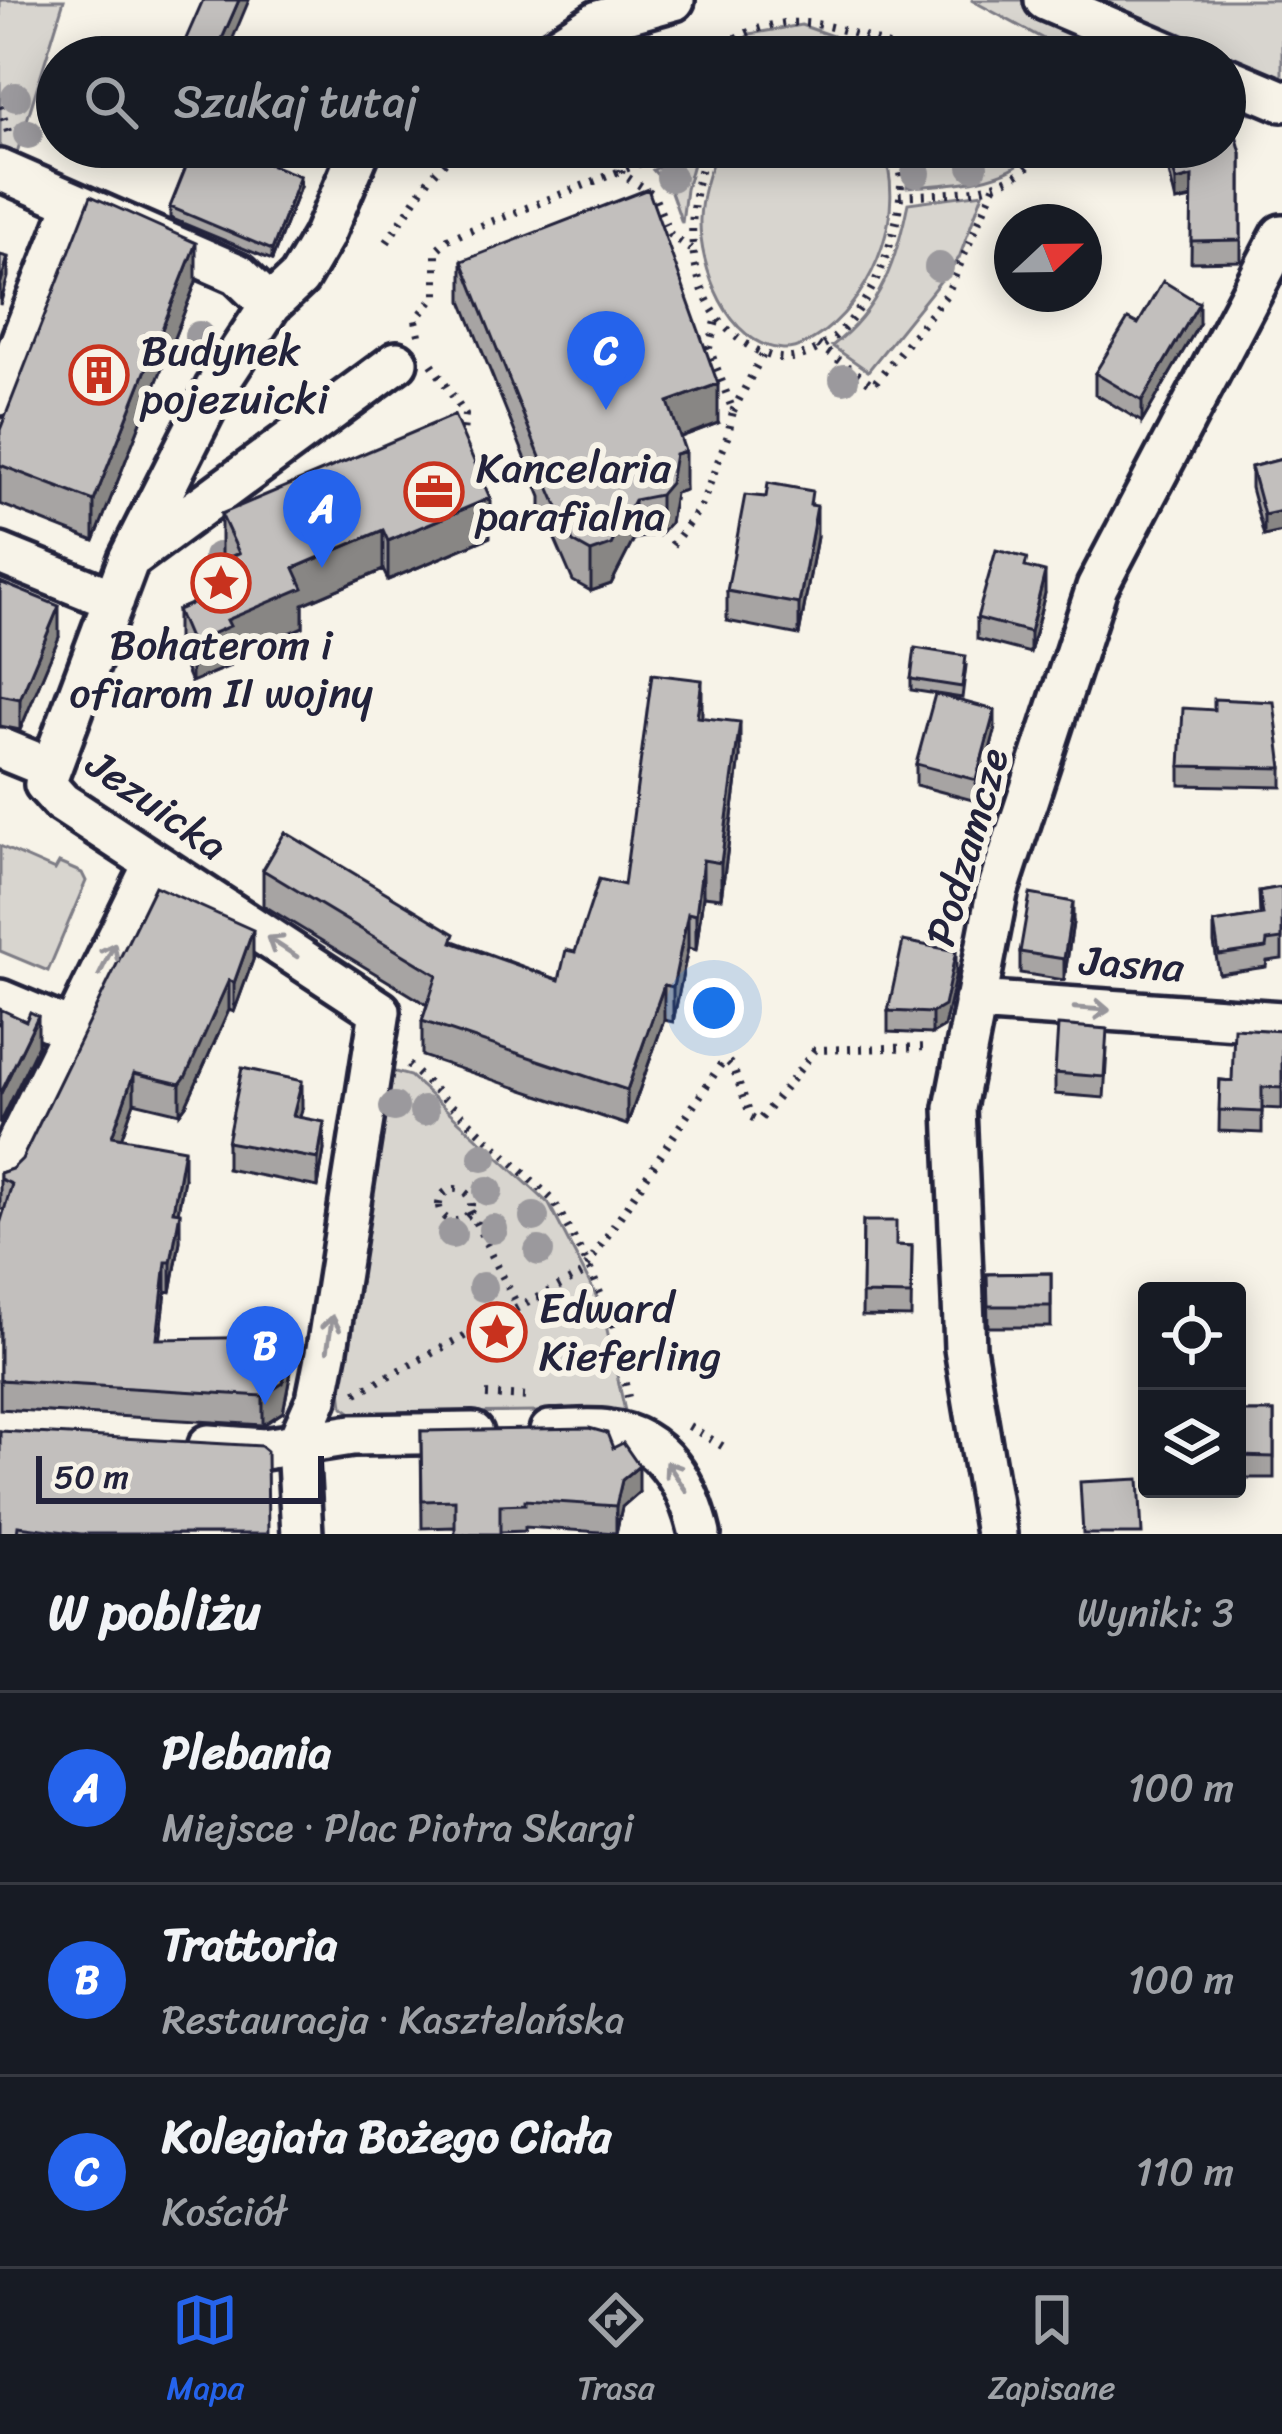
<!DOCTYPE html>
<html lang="pl">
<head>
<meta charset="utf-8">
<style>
	body { margin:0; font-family:Sriracha,sans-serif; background:#20242c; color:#f1f3f6 }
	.controls { position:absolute; right:36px; bottom:36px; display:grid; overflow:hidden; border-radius:12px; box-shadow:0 6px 30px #0003 }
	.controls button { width:108px; height:108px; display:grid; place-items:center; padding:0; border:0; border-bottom:3px solid #363941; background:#171b24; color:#f1f3f6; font:60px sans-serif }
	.compass { position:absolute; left:994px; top:204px; width:108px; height:108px; border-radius:50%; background:#171b24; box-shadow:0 6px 30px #0003; rotate:68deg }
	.scale { position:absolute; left:36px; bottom:30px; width:288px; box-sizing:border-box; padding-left:12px; border:6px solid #22223b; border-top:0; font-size:33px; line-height:42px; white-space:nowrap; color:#22223b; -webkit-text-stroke:9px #f7f3e8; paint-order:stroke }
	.you { position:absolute; left:714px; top:1008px; width:42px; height:42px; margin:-30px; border:9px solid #fff; border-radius:50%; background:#1a73e8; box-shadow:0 0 0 18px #1a73e833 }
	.badge { display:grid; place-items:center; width:78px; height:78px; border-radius:50%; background:#2563eb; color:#fff; font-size:39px; font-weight:700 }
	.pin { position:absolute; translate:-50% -99px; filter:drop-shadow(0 3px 6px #0008) }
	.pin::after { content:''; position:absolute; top:63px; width:42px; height:36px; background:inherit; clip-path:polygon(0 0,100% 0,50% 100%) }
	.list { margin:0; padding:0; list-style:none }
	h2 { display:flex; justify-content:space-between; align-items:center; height:156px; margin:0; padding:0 48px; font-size:51px }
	h2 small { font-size:39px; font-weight:400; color:#9ea1a6 }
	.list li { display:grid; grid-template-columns:78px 1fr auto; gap:36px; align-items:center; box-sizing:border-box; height:192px; padding:0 48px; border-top:3px solid #363941 }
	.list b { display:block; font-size:45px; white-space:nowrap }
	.list p { margin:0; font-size:39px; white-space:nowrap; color:#9ea1a6 }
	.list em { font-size:39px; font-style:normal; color:#9ea1a6 }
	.icon { flex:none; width:66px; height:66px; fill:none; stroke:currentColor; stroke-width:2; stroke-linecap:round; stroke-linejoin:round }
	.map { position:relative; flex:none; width:1282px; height:1534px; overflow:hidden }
	.search { position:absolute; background:#171b24; box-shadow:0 6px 30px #0003; left:36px; right:36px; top:36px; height:132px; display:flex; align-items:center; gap:30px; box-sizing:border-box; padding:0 42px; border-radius:66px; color:#9ea1a6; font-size:45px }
	.sheet { height:732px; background:#171b24 }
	nav { display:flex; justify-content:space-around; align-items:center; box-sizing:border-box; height:168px; border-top:3px solid #363941; background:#171b24; font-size:33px; color:#9ea1a6 }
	nav a { display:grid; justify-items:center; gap:6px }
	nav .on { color:#2563eb }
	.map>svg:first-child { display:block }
	.green { fill:#d8d5cf; stroke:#7d7c85; stroke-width:3 }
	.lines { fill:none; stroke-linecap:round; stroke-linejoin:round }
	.minor-casing { stroke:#22223b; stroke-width:48 }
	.path { stroke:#22223b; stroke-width:8; stroke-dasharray:3 9; stroke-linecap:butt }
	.minor { stroke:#f7f3e8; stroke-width:39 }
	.tree { fill:#9b999d }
	.wall { fill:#a7a4a3; stroke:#22223b; stroke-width:3 }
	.shaded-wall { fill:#888684; stroke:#22223b; stroke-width:3 }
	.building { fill:#c2bfbd; stroke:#22223b; stroke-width:3 }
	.oneway { stroke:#97959a }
	.labels { text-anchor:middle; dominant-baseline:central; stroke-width:12; stroke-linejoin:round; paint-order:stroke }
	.poi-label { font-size:42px; fill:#22223b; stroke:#f7f3e8; text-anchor:start }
	.street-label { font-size:42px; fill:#22223b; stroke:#f7f3e8 }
</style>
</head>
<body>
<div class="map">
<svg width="1282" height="1534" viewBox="0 0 1282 1534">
	<rect width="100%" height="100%" fill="#f7f3e8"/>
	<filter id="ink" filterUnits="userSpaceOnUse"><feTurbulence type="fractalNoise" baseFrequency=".00833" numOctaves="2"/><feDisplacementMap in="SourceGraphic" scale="24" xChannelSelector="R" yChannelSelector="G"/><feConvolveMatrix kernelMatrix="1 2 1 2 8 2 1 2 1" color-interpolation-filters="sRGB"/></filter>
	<g filter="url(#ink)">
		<path class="green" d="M0,0H64L16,156L0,149Z
			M971,0H1282V118L1225,109V57H1077Z
			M801,25L892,57H722L750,34Z
			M719,147H882C907,209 876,291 825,331C814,339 798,350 783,349C727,346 699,266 700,219C701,194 709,169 719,147Z
			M902,147H1029V153C1012,183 939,185 907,187L909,170Z
			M697,149L686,189L682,223L670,189L653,170Z
			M983,193L959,258L868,371L832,346C881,308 896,262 908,203Z
			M0,846L55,870L59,863L82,873L86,881L48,971L0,951Z
			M388,1070L410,1076L549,1204L602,1307L625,1411L353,1414L343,1407L341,1389L382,1089Z"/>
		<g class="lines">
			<g class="minor-casing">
				<path id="minor" d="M1045,0L1178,57
					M543,56L598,21L674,0
					M1225,77L1282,101
					M0,170L238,274L270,305L215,389L129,559L45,784L61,802L380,1011L327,1349L317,1399L297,1444L302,1534
					M270,305L299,278L323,237L361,147
					M0,395L75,203
					M0,554L114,600
					M135,555L397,362
					M0,748L49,768
					M0,1000L72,1030
					M975,1001L1282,1022
					M0,1178L154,863
					M550,1431C569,1431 590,1428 609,1431C663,1437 689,1487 700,1534
					M209,1445L264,1449L352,1435L473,1433
					M996,1534L965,1348L955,1108L997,893L1097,587L1282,235"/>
			</g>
			<path class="path" d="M705,57C784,0 832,24 916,57
				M0,106L10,138
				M629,147L621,173L653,194L670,234L691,249
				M708,147C683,211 682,305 748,345C760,353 776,360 791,358C860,347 900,243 901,182C901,171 895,158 892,147
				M899,196C943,193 1014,196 1039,152L1037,147
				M387,242L429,179L459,147
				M419,335L416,320L436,295V250L448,239L681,147
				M818,345L873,385L947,294L996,182
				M432,364L465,415L463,433L455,436
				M733,411L763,354
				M672,545L701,507L728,435L733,411L709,348L716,321
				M408,1065L553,1200L589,1267L610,1317L628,1397
				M439 1205a16 16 0 1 1 32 0a16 16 0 1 1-32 0Z
				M470,1211L518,1307
				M356,1393L582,1274L721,1064L727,1061L733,1067L751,1117L759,1121L815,1050L929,1047
				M486,1395L531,1397
				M689,1426L727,1449"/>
			<use href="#minor" class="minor"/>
		</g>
		<g class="tree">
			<circle cx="16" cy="97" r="15"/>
			<circle cx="28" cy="134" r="15"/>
			<circle cx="973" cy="166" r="15"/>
			<circle cx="916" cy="173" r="15"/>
			<circle cx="671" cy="177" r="15"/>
			<circle cx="939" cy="267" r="15"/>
			<circle cx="199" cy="336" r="15"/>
			<circle cx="844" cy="379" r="15"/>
			<circle cx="218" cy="557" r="15"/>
			<circle cx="394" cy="1107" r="15"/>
			<circle cx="424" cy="1111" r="15"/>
			<circle cx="483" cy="1157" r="15"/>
			<circle cx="488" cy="1191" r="15"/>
			<circle cx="534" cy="1217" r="15"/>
			<circle cx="493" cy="1229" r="15"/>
			<circle cx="452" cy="1234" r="15"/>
			<circle cx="539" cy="1251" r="15"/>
			<circle cx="483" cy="1287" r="15"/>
		</g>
		<path class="wall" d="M1163,147H1225L1241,153V261L1191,262L1192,199L1176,202Z
			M300,187L272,260L170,218V207Z
			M462,261L718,423L680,437L685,490L675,493L670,523L660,534L634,539L611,584L591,591L573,581L541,507V497L462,301Z
			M196,282L94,541L0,504V430Z
			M1138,324H1199L1142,422L1095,394V373Z
			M1282,459V532L1264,536L1251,488V467Z
			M812,505L817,537L799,635L727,621V591Z
			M221,514L490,537L388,580L383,570L303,604V627L230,658V666L191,682L177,649V610L204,598V568L224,559L221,554Z
			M1027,568L1045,593L1030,653L977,639V618Z
			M0,582L59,637L20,730L0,726Z
			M966,666L962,698L911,690V679Z
			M1214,710L1282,767V787L1180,785V766Z
			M701,717L740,757L721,898L703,896L696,950L688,948L673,1022L664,1020L627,1125L422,1056V1021L427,1005L263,905V870L559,980L575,952L624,885Z
			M995,731L976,801L916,785V764Z
			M1282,887V959L1267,961L1266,967L1219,974L1214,943V923L1260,916L1259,891Z
			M1073,923L1064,980L1020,973V952Z
			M253,960L234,1012L229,1010L186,1105L180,1113L134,1102L121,1138L184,1178L178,1212L180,1241L171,1292L166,1291L160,1339L292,1366L283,1412L263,1425L0,1409V1224L4,1210L0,1208V1173L12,1169Z
			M956,973L944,1027L932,1034L888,1032V1011Z
			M1282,1031V1109L1262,1108V1133L1219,1131L1220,1080L1232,1081Z
			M1107,1050L1104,1098L1055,1094V1073Z
			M302,1109L300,1117L324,1150L318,1187L227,1169V1142Z
			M863,1221L896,1245L912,1246L911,1317L862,1316Z
			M1051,1273V1327H988L987,1274Z
			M1237,1412H1274V1478H1237Z
			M0,1431L268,1534H0Z
			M421,1431L613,1448L639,1492L622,1507L616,1533L525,1527V1531L500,1532L455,1527L422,1528Z"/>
		<path class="shaded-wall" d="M239,0H249L225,57H214Z
			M300,176V187L272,260V250Z
			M1192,177V198L1176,202V181Z
			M196,243V282L94,541V501Z
			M8,257V277L0,305V285Z
			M1199,303V324L1142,422V401Z
			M718,384V423L668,442V402Z
			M685,451V490L675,493L670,523L660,534V495L675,454Z
			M490,498V537L388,580V541Z
			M634,500V539L611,584L591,591V552Z
			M817,506V537L799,635V604Z
			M1282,511V532L1264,536V515Z
			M383,530V570L303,604V627L230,658V666L191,682V643L227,620L294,568Z
			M1045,572V593L1030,653V632Z
			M59,606V637L20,730V699Z
			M702,680V716L697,752V717Z
			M995,710V731L976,801V780Z
			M740,722V757L721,898V863Z
			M703,860V896L696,950V915Z
			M1073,902V923L1064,980V959Z
			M688,913V948L673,1022V987Z
			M253,930V960L234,1012V983Z
			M956,951V973L944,1027L932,1034V1013Z
			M229,980V1010L186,1105L180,1113V1084Z
			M664,985V1020L627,1125V1090Z
			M38,1016V1045L0,1124V1095Z
			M134,1073V1102L112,1165V1136Z
			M302,1081V1109L293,1144V1116Z
			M324,1122V1150L318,1187V1159Z
			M184,1149V1178L173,1240V1211Z
			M180,1212V1241L171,1292V1262Z
			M166,1262V1291L157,1368V1339Z
			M292,1337V1366L283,1412L263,1425V1396Z
			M639,1466V1492L622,1507L616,1533V1506L622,1480Z"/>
		<path class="building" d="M203,0H239L214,57H178Z
			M1232,120L1241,153V240L1191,241L1192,177L1176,181L1168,147H1225V123Z
			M194,147H225L300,176L272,250L170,207Z
			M648,189L718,384L668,402L685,451L675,454L670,483L660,495L634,500L611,545L591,552L573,542L541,468L544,467L462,261Z
			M91,196L196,243L94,501L0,465V430Z
			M0,255L8,257L0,285Z
			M1163,281L1199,303L1142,401L1095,373L1128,319L1138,324Z
			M454,415L490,498L388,541L383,530L294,568L303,588L227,620L230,626L191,643L177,610L215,594L204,568L239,553L221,514Z
			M1282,459V511L1264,515L1251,467Z
			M768,483L812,491L810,505L817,506L799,604L727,591L745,495L766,497Z
			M996,550L1027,558L1025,567L1045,572L1030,632L977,618Z
			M0,582L59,606L20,699L0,695Z
			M915,648L966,656L962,687L911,679Z
			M652,674L702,680L697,717L740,722L721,863L703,860L696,915L688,913L673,987L664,985L627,1090L422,1021L437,975L263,870L285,832L455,934L452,942L559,980L566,950L575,952L599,879L624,885Z
			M935,694L995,710L976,780L916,764Z
			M1214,699L1274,702L1282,768L1180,766L1183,708L1214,710Z
			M155,886L253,930L234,983L229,980L186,1076L180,1084L134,1073L112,1136L184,1149L173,1211L180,1212L171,1262H166L157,1339L292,1337L283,1383L263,1396L0,1380V1224L12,1184L0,1179V1173L12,1169L22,1159Z
			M1282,887V939L1267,941L1266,948L1219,955L1214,923L1263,915L1259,891Z
			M1030,894L1073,902L1064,959L1020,952Z
			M903,941L956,951L944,1006L932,1013L888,1011Z
			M0,1009L26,1021L30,1012L38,1016L0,1095Z
			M1058,1025L1107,1029L1104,1077L1055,1073Z
			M1234,1028L1282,1031V1088L1262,1087V1112L1219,1110L1220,1080L1232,1081Z
			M242,1068L302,1081L293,1116L324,1122L318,1159L227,1142Z
			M863,1221H896V1245L912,1246L911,1295L862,1294Z
			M1051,1273V1306H988L987,1274Z
			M1237,1412H1274V1457L1237,1456Z
			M589,1428L607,1433L613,1448L623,1443L639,1466L622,1480L616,1506L525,1500V1504L500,1505V1534H455V1500L422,1501L421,1431Z
			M0,1431L261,1446L267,1451L268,1534H81L18,1526L17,1534H0Z
			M1139,1479L1142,1534H1083L1080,1482Z"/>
		<defs><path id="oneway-shaft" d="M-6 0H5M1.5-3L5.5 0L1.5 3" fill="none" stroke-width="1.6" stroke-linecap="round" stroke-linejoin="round" transform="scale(3)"/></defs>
		<g class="oneway">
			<use href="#oneway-shaft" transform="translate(282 947) rotate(-147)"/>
			<use href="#oneway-shaft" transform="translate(107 959) rotate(-64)"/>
			<use href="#oneway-shaft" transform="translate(1092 1009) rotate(4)"/>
			<use href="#oneway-shaft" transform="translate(330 1333) rotate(-81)"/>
			<use href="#oneway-shaft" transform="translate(676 1476) rotate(-124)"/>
		</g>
	</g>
	<defs>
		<g id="building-ring" transform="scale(3)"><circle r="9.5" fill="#f7f3e8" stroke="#c8321e" stroke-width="1.5"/><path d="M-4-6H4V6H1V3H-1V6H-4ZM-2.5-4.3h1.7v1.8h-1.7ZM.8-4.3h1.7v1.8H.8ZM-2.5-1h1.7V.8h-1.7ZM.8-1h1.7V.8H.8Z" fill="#c8321e"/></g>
		<g id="office-ring" transform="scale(3)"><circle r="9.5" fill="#f7f3e8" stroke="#c8321e" stroke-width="1.5"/><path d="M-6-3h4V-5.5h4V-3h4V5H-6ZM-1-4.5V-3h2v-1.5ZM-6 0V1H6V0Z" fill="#c8321e"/></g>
		<g id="sight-ring" transform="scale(3)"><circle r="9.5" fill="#f7f3e8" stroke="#c8321e" stroke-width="1.5"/><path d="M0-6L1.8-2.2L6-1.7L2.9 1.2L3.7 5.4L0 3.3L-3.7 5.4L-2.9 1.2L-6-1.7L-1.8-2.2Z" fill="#c8321e"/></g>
	</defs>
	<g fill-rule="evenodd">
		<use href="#building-ring" x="99" y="375"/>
		<use href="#office-ring" x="434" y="492"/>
		<use href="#sight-ring" x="221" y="583"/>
		<use href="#sight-ring" x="497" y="1332"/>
	</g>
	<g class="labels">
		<g class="poi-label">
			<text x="141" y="351">Budynek<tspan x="141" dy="48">pojezuicki</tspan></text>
			<text x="476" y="468">Kancelaria<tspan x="476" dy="48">parafialna</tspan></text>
			<text x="221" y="645" text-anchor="middle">Bohaterom i<tspan x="221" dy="48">ofiarom II wojny</tspan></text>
			<text x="539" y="1308">Edward<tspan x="539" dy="48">Kieferling</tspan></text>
		</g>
		<g class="street-label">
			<text transform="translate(157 805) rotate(35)">Jezuicka</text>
			<text transform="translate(967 847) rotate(-74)">Podzamcze</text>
			<text transform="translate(1132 964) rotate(4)">Jasna</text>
		</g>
	</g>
</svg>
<div class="controls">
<button><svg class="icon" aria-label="locate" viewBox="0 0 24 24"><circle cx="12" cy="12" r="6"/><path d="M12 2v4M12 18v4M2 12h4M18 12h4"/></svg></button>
<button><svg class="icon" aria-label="layers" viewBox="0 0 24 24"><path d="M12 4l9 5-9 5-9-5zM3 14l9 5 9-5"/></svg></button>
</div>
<svg class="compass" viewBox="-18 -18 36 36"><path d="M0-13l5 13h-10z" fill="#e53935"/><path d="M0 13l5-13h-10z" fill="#9ea1a6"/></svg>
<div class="scale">50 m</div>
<div class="you"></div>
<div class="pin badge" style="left:322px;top:568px">A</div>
<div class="pin badge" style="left:265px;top:1405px">B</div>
<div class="pin badge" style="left:606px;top:410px">C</div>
<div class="search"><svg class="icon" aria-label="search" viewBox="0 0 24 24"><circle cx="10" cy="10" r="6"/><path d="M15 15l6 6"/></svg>Szukaj tutaj</div>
</div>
<section class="sheet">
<h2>W pobliżu<small>Wyniki: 3</small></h2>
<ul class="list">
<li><span class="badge">A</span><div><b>Plebania</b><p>Miejsce · Plac Piotra Skargi</p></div><em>100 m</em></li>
<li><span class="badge">B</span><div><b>Trattoria</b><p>Restauracja · Kasztelańska</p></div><em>100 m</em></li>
<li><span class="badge">C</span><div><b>Kolegiata Bożego Ciała</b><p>Kościół</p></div><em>110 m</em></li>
</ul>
</section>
<nav>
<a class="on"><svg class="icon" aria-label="map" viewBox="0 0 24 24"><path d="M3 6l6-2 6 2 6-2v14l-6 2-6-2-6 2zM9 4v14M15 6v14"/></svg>Mapa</a>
<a><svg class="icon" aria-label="directions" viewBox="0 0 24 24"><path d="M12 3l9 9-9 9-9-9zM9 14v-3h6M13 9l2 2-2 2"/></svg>Trasa</a>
<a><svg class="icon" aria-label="saved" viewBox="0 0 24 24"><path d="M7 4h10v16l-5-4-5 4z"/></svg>Zapisane</a>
</nav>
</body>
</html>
